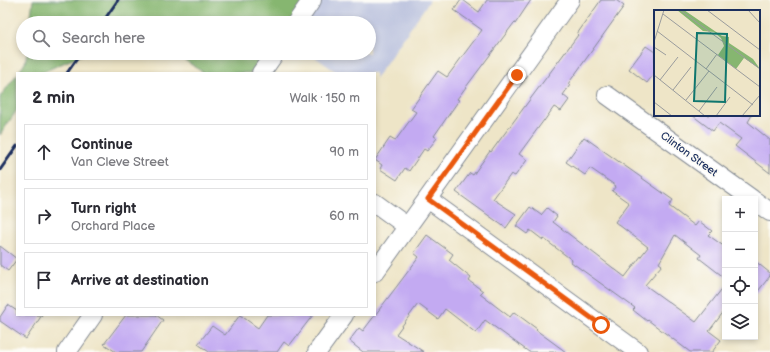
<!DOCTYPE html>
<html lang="en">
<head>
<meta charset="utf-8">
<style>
	body { margin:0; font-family:"Balsamiq Sans",sans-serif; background:#f2f2f3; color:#2b2b33 }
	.controls { position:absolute; right:12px; bottom:12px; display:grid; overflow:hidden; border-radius:0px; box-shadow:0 2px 6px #0003 }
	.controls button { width:36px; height:36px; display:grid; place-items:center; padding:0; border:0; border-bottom:1px solid #e1e1e2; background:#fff; color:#2b2b33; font:20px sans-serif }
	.stop { position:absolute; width:12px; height:12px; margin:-9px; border:3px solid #ea580c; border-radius:50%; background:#fff }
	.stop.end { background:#ea580c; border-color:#fff; box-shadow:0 1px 4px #0008 }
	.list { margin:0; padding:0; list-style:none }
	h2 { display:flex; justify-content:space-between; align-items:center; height:52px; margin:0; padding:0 16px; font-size:17px }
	h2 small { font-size:13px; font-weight:400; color:#7c7c81 }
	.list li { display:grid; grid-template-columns:26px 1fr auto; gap:12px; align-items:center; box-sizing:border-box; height:56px; margin:0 8px 8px; padding:0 8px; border:1px solid #e1e1e2; border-radius:0px }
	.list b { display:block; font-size:15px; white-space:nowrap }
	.list p { margin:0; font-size:13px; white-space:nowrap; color:#7c7c81 }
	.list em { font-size:13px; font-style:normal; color:#7c7c81 }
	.icon { flex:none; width:22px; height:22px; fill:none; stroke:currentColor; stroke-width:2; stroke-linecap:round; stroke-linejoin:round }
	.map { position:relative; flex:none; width:770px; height:352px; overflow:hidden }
	.search { position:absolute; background:#fff; box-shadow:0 2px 6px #0003; left:16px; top:16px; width:360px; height:44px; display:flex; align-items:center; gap:10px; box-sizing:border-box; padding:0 14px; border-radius:22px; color:#7c7c81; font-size:15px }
	.panel { position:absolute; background:#fff; box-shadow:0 2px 6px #0003; left:16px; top:72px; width:360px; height:244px; border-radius:0px }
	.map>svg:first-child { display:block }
	.industrial { fill:#bcc3de }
	.forest { fill:#86b670; stroke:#507267 }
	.building { fill:#c3aaf2 }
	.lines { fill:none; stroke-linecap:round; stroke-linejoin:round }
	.street-casing { stroke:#848a92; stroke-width:20 }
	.street { stroke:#fff; stroke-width:18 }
	.rail { stroke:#1b2f5e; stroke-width:3 }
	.route { stroke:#ea580c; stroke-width:5 }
	.labels { text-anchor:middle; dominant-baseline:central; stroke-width:3.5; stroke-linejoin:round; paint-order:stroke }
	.street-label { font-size:11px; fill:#1b2f5e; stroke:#fdfcf7 }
	.inset-road { fill:none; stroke:#9a9c9d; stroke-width:1 }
	.view { fill:#0f766e; fill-opacity:0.15; stroke:#0f766e; stroke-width:2 }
	.inset-edge { fill:none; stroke:#1b2f5e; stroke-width:2 }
</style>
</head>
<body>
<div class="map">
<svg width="770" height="352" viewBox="0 0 770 352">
	<rect width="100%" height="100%" fill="#fdfcf7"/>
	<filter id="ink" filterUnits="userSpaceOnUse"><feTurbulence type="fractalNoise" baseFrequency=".025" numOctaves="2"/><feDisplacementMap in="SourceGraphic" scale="8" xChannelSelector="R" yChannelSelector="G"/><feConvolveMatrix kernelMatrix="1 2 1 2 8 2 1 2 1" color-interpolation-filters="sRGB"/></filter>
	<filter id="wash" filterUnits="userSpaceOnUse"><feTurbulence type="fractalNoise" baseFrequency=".012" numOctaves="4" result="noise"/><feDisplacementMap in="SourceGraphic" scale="16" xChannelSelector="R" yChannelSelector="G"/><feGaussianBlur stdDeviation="0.9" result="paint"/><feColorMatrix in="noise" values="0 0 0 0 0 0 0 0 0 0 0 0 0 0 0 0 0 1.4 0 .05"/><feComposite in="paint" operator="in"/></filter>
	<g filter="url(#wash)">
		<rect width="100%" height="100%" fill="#eee5c7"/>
		<path class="industrial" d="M312,0H430L375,79V73H338L309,53H369V23H296Z"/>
		<path class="forest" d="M33,0H312L296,23H30Z
			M27,53H86L45,71L43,73H18L25,63Z
			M174,53H275L261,73H204Z
			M17,74V110L0,135V97Z"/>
		<g id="blocks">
			<path class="building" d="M461,0H463L479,12L487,0H531L515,24L514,23L457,99L459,100L434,136L437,138L427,151L424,149L409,171L405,168L397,180L380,169L382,165L375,160L390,138L395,141L416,112L411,109L438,71L447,77L482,30L454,10Z
				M601,0H616L624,6L568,84L570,85L563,95L569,100L561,111L554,107L544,121V120L519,154L527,160L515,176L511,174L493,199L516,214L506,228L456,192L470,173L473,175L490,151L491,152L502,137L578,35L577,34Z
				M646,46L655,52V72L647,83L629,69Z
				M692,115H752L748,122L770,140V173L735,146L741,139L719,123L713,131Z
				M584,137L673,200L669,206L695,226L699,221L712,231L708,235L725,247V278L699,258L701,255L675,235L659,263L662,265L645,285L696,322L725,285V310L709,331L721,340L712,352H690L648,320L647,321L633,310L635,308L571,262L572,260L544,239L543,240L530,230L527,234L516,226L530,207L541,215L547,208L557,216L553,222L625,277L648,247L615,222L629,203L612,191L616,186L590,168L585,175L566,162Z
				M427,235L453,254L449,260L471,278L469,281L483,291L480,294L510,317L514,312L537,329L536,330L566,352H529L485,320L476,333L445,309L438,319L418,304L396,334L424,352H363L349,341L359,328L363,331L419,257L414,253Z
				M0,246L17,259L8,271L0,265Z
				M755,261L770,273V276L755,295Z
				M8,305L17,311V315H42L26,339L0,321V317Z
				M126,315H156L163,320L141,352H116L104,344Z
				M240,315L258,328L267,315H313L289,346L284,342L277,352H209L198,344L212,326L225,335Z"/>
		</g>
	</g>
	<g filter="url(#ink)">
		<use href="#blocks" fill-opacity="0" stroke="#848a92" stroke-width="1"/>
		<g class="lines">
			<g class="street-casing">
				<path id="street" d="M296,23L312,0
					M261,73L275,53
					M607,95L752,199
					M428,199L638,352
					M755,201L770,212
					M375,203L408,227
					M375,272L570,0
					M67,352L93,315
					M317,352L344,315"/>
			</g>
			<use href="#street" class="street"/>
			<path class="rail" d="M102,23L118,0
				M67,73L81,53
				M0,170L17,146"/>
		</g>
	</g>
	<g class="lines" filter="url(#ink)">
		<path class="route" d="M517,75L428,199L601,325"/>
	</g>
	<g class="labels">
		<g class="street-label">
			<text transform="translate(689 154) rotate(36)">Clinton Street</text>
		</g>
	</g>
	<g transform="translate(654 10)">
		<rect width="106" height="106" fill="#eee5c7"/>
		<path d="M23,0H30L68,26L75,27V33L99,49L106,59L90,48L82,59L64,45L70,36L67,28L60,22L49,21Z" fill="#86b670"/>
		<path class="inset-road" d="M26,0L106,59M53,0L106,40M94,0L106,13M9,4L106,77M3,21L99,95M0,32L10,0M0,37L12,45M52,59L63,44M0,65L51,106M6,70L24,47M19,80L37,57M32,90L55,61M0,92L18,106M45,101L63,77M62,106L76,87M88,106L106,85"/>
		<path class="view" d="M43,23L73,24L71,92L40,91Z"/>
		<rect width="106" height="106" class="inset-edge"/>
	</g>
</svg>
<div class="controls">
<button>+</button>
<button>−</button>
<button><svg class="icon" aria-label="locate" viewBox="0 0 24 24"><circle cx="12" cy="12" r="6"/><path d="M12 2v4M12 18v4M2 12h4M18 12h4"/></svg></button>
<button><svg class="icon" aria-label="layers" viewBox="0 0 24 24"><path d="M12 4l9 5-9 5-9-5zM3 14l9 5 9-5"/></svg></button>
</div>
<div class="stop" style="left:601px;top:325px"></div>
<div class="stop end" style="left:517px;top:75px"></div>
<div class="search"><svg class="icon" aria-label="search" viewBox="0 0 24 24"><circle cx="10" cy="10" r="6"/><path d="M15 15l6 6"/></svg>Search here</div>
<section class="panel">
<h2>2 min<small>Walk · 150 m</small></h2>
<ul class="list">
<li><svg class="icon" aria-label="ahead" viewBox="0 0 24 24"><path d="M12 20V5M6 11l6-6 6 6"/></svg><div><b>Continue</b><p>Van Cleve Street</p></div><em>90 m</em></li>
<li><svg class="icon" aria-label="right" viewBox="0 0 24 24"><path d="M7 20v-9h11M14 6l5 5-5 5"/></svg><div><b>Turn right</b><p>Orchard Place</p></div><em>60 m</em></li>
<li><svg class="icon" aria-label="arrive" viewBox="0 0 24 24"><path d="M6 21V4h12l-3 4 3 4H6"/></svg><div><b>Arrive at destination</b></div></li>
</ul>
</section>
</div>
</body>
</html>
